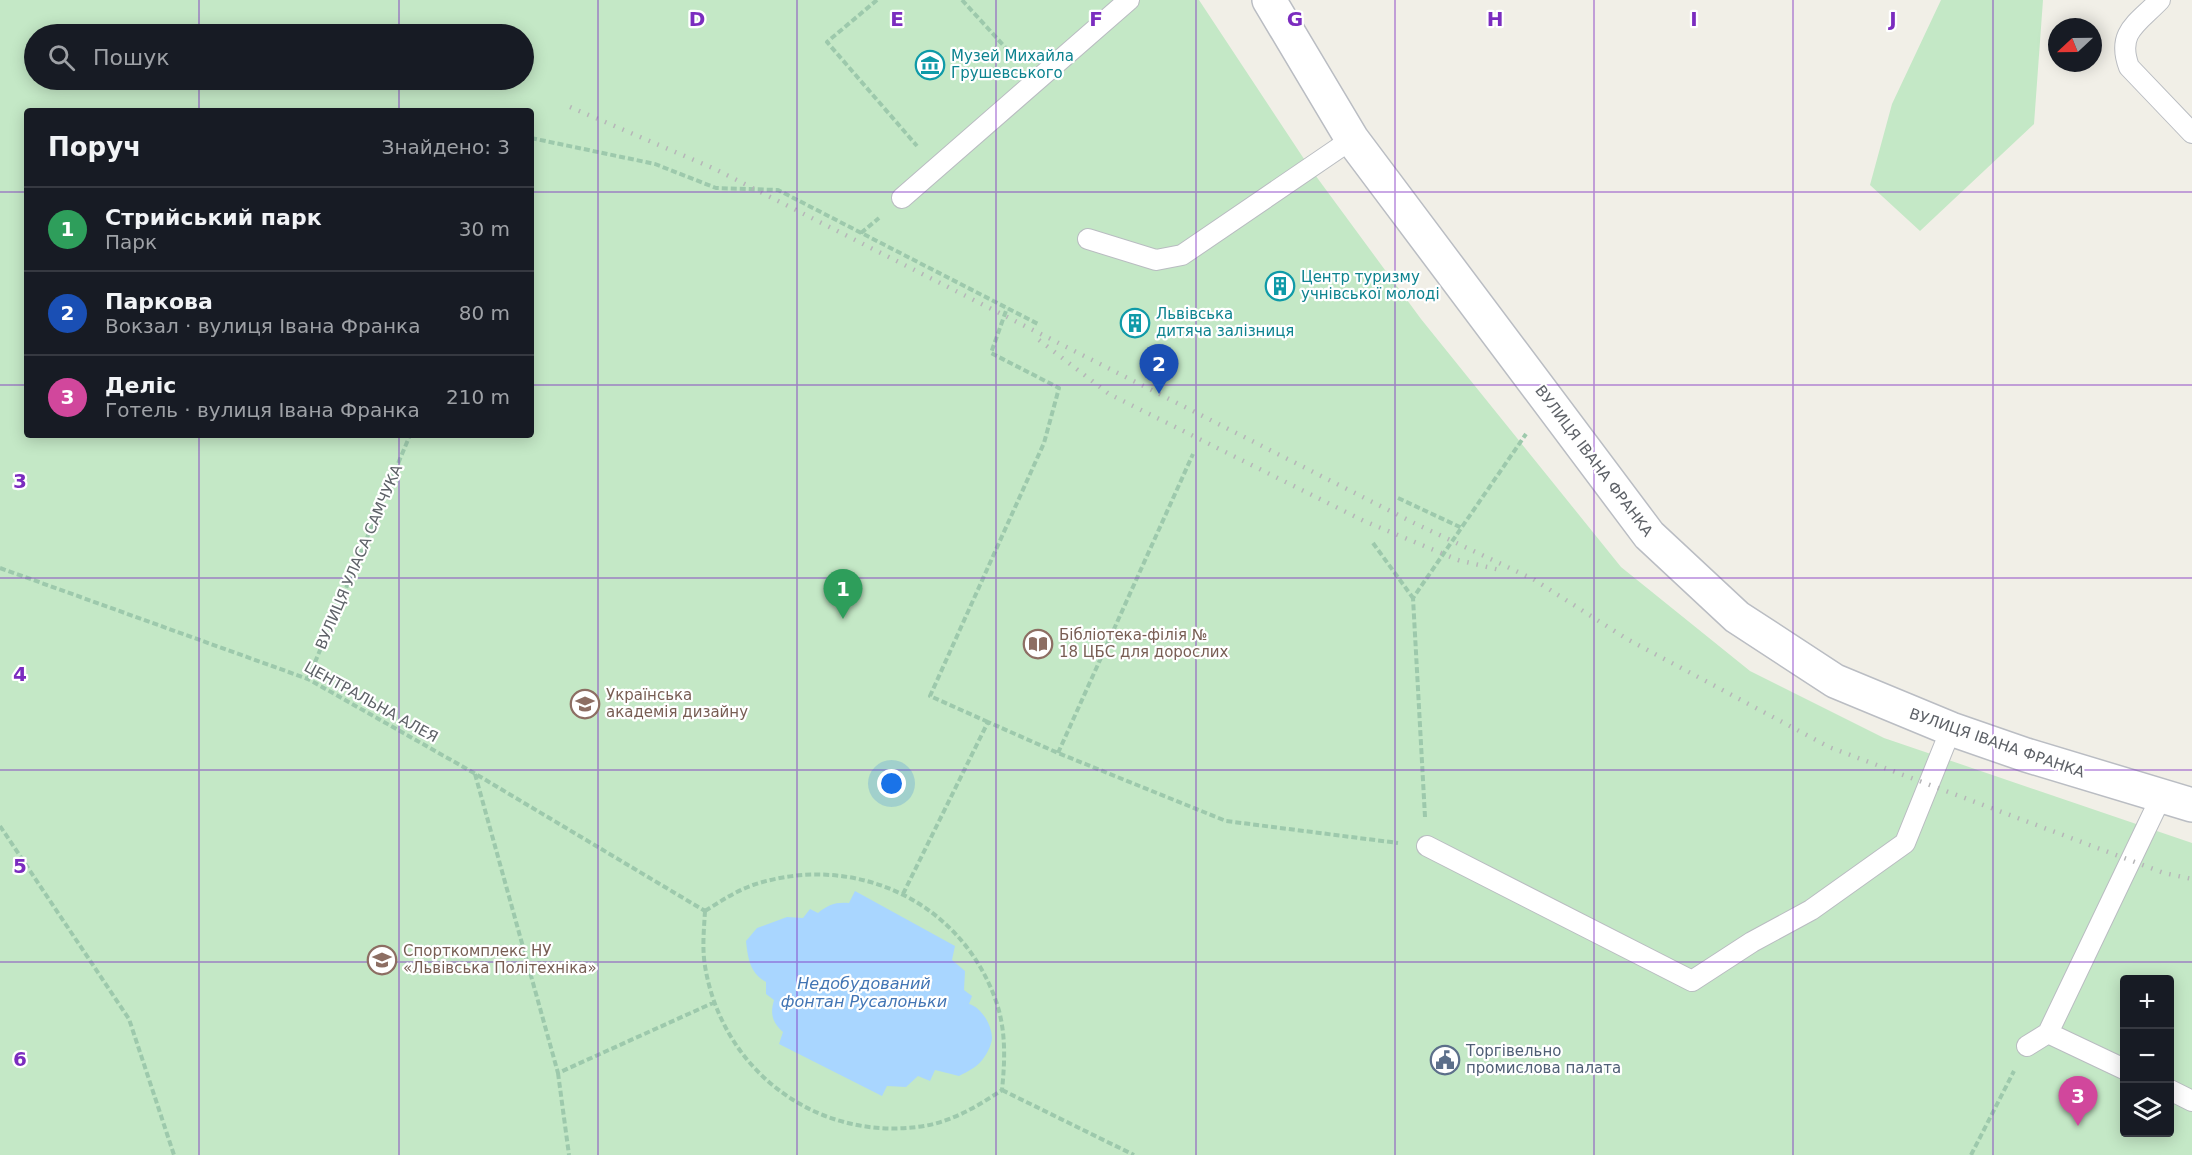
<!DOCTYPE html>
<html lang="uk">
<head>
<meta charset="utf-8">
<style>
	body { margin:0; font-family:"DejaVu Sans",sans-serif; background:#242831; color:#f1f3f6 }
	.controls { position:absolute; right:18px; bottom:18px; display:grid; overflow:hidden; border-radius:6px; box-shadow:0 3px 15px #0003 }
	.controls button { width:54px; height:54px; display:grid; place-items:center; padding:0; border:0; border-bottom:2px solid #363941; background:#171b24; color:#f1f3f6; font:30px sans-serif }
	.compass { position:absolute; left:2048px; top:18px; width:54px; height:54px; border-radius:50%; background:#171b24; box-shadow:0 3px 15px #0003; rotate:248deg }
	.you { position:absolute; left:892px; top:784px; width:21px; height:21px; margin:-15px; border:4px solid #fff; border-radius:50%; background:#1a73e8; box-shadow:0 0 0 9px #1a73e833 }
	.badge { display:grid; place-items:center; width:39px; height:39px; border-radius:50%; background:#ec4932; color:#fff; font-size:20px; font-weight:700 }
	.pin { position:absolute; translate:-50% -50px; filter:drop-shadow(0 2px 3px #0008) }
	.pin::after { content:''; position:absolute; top:32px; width:21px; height:18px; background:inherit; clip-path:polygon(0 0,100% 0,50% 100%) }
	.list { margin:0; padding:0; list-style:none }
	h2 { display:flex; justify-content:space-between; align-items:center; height:78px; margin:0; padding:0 24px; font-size:26px }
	h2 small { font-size:20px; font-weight:400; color:#9ea1a6 }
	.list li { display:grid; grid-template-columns:39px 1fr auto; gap:18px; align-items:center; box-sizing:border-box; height:84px; padding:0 24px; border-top:2px solid #363941 }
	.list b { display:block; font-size:22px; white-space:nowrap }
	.list p { margin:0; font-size:20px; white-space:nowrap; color:#9ea1a6 }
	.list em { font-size:20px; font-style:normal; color:#9ea1a6 }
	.icon { flex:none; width:33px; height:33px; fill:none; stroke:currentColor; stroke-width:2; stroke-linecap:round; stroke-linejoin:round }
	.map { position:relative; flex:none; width:2192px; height:1155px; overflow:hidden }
	.search { position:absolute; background:#171b24; box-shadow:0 3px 15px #0003; left:24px; top:24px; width:510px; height:66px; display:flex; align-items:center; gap:15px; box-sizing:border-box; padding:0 21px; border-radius:33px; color:#9ea1a6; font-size:22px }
	.panel { position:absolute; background:#171b24; box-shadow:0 3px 15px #0003; left:24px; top:108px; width:510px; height:330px; border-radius:6px }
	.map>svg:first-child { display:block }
	.green { fill:#c4e8c6; fill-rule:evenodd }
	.water { fill:#a9d6ff }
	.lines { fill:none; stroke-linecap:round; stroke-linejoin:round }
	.service-casing { stroke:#b9bcc1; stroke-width:22 }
	.secondary-casing { stroke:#babdc3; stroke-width:36 }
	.path { stroke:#9dc9ac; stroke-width:4; stroke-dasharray:6 3; stroke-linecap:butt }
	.service { stroke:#fff; stroke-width:20 }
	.secondary { stroke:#fff; stroke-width:33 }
	.rail { stroke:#b6b6b8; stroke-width:4.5; stroke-dasharray:1.5 8; stroke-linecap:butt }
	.grid { fill:none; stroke:#7b2cbf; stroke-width:1.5; stroke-opacity:0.55 }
	.labels { text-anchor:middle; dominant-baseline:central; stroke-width:4.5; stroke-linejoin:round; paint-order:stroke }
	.culture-label { font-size:15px; fill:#0d838f; stroke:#fff; text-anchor:start }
	.street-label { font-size:15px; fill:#5e6268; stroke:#fff }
	.education-label { font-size:15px; fill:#785e54; stroke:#fff; text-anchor:start }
	.service-label { font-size:15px; fill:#4e5e75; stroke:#fff; text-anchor:start }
	.water-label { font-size:16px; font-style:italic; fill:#4275b4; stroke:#fff }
	.grid-label { font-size:20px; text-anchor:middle; font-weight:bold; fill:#7b2cbf; stroke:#fff; stroke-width:4.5; stroke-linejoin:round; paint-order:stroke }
</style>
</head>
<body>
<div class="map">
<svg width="2192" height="1155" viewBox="0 0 2192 1155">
	<rect width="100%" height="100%" fill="#f1efe7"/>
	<path class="green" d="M0,0H1199L1310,168L1421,319L1621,567L1750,671L1884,738L2192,843V1155H0ZM34,34H524V80H34ZM27,111H531V435H27ZM2124,980H2170V1132H2124Z
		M1941,0H2043L2034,124L1920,231L1870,185L1892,104Z"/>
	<path class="water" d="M855,891L955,946L952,960L965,971L964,990L972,996L969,1004C981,1007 992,1025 992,1038C992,1043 988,1052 985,1056C979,1066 969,1071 959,1076L935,1070L930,1081L918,1076L906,1087L887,1086L882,1096L779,1044L783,1032C772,1022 770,1014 774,1000L766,994V982C750,973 748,959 746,941L757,928L787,917L803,918L810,909L818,913C829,904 836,902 849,903Z"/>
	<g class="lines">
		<g class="service-casing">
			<path id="service" d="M2160,0C2138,23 2116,32 2129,67L2192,133
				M902,198L1129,0
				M1088,239L1156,260L1182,255L1352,139
				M1427,846L1692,981L1752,942L1811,910L1905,843L1951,729
				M2048,1033L2161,797
				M2027,1046L2048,1033L2124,1069
				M2170,1090L2192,1101"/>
		</g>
		<g class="secondary-casing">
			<path id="secondary" d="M1269,0L1352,139L1649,535L1737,617L1835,681L1951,729L2026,755L2192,805"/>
		</g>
		<path class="path" d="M877,0L827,42L917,146
			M962,0L1015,58
			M531,138L655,164L716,188L778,190L1040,325
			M861,233L879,218
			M1398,498L1462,528
			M1373,543L1413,598
			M0,568L308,679L474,773L705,911
			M308,679L410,435
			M988,722L930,696L1044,443L1059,388L991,353L1007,308
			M1058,753L1193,454
			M475,774L558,1073L715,1002
			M1425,817L1413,598L1526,434
			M0,826L129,1019L174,1155
			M903,894L988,722L1058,753L1226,821L1398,843
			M705,911C704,929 702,948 705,966C722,1071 818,1143 924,1126C953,1121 978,1106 1002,1090
			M705,911C721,901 736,891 753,885C855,851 963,902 997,1004C1006,1032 1005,1061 1002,1090
			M558,1073L569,1155
			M1002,1090L1134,1155
			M1971,1155L2014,1071"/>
		<use href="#service" class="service"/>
		<use href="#secondary" class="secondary"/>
		<path class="rail" d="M570,107L715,169L1414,523L1533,579L1627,639L1829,747L2164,873L2192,879
			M1039,340L1109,394L1364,521L1458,560L1504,571"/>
	</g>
	<path class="grid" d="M199,0V34M399,0V34M598,0V1155M797,0V1155M996,0V1155M1196,0V1155M1395,0V1155M1594,0V1155M1793,0V1155M1993,0V1155M199,80V111M399,80V111M0,192H27M531,192H2192M0,385H27M531,385H2192M199,435V1155M399,435V1155M0,578H2192M0,770H2192M0,962H2192"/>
	<defs>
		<g id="museum-ring" transform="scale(1.5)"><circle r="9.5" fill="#fff" stroke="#0f9aa8" stroke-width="1.5"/><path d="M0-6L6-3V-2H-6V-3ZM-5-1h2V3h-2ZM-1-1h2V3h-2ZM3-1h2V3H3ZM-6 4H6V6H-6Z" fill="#0f9aa8"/></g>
		<g id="building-ring" transform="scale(1.5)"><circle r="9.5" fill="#fff" stroke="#0f9aa8" stroke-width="1.5"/><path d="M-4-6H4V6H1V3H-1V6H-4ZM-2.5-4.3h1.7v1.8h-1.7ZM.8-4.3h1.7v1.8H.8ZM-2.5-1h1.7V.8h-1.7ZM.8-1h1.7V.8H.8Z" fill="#0f9aa8"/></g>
		<g id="library-ring" transform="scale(1.5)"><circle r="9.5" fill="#fff" stroke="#8d6e63" stroke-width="1.5"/><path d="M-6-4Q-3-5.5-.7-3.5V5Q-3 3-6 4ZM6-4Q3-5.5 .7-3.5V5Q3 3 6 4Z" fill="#8d6e63"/></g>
		<g id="university-ring" transform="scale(1.5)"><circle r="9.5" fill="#fff" stroke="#8d6e63" stroke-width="1.5"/><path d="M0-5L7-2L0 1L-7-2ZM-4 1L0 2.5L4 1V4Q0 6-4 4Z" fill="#8d6e63"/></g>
		<g id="civic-ring" transform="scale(1.5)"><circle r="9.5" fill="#fff" stroke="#5c6f8a" stroke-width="1.5"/><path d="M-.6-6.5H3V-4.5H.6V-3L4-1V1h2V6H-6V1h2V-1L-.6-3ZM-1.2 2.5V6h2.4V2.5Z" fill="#5c6f8a"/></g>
	</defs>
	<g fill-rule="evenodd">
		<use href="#museum-ring" x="930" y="65"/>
		<use href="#building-ring" x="1280" y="286"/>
		<use href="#building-ring" x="1135" y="323"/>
		<use href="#library-ring" x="1038" y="644"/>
		<use href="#university-ring" x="585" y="704"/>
		<use href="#university-ring" x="382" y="960"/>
		<use href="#civic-ring" x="1445" y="1060"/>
	</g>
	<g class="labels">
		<g class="culture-label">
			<text x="951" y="56">Музей Михайла<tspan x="951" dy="17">Грушевського</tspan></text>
			<text x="1301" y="277">Центр туризму<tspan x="1301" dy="17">учнівської молоді</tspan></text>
			<text x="1156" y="314">Львівська<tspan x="1156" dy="17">дитяча залізниця</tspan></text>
		</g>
		<g class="street-label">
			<text transform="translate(1594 461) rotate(53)">ВУЛИЦЯ ІВАНА ФРАНКА</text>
			<text transform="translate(359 557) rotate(-67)">ВУЛИЦЯ УЛАСА САМЧУКА</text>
			<text transform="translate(371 702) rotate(29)">ЦЕНТРАЛЬНА АЛЕЯ</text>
			<text transform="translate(1997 743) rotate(19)">ВУЛИЦЯ ІВАНА ФРАНКА</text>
		</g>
		<g class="education-label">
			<text x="1059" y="635">Бібліотека-філія №<tspan x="1059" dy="17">18 ЦБС для дорослих</tspan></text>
			<text x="606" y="695">Українська<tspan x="606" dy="17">академія дизайну</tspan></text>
			<text x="403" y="951">Спорткомплекс НУ<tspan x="403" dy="17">«Львівська Політехніка»</tspan></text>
		</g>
		<g class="service-label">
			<text x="1466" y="1051">Торгівельно<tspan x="1466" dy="17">промислова палата</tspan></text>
		</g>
		<g class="water-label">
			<text x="864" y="983">Недобудований<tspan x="864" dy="18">фонтан Русалоньки</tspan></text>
		</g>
	</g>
	<g class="grid-label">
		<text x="697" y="26">D</text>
		<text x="897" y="26">E</text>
		<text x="1096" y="26">F</text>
		<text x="1295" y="26">G</text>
		<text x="1495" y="26">H</text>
		<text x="1694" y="26">I</text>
		<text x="1893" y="26">J</text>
		<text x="20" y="488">3</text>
		<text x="20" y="681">4</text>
		<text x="20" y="873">5</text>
		<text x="20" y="1066">6</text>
	</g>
</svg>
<div class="controls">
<button>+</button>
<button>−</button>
<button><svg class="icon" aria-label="layers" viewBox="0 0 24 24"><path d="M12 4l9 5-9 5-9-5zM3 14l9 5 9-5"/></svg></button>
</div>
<svg class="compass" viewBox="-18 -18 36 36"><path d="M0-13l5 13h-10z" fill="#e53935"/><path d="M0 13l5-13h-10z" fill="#9ea1a6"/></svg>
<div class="you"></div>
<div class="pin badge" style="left:843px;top:619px;background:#2e9e5b">1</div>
<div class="pin badge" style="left:1159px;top:394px;background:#1a4fb4">2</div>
<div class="pin badge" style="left:2078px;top:1126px;background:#d1479c">3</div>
<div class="search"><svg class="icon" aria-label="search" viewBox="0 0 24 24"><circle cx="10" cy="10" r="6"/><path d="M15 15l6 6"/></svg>Пошук</div>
<section class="panel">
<h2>Поруч<small>Знайдено: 3</small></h2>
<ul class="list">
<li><span class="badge" style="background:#2e9e5b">1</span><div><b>Стрийський парк</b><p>Парк</p></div><em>30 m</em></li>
<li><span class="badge" style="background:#1a4fb4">2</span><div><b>Паркова</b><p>Вокзал · вулиця Івана Франка</p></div><em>80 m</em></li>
<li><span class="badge" style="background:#d1479c">3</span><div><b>Деліс</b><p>Готель · вулиця Івана Франка</p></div><em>210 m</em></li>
</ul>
</section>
</div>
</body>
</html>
